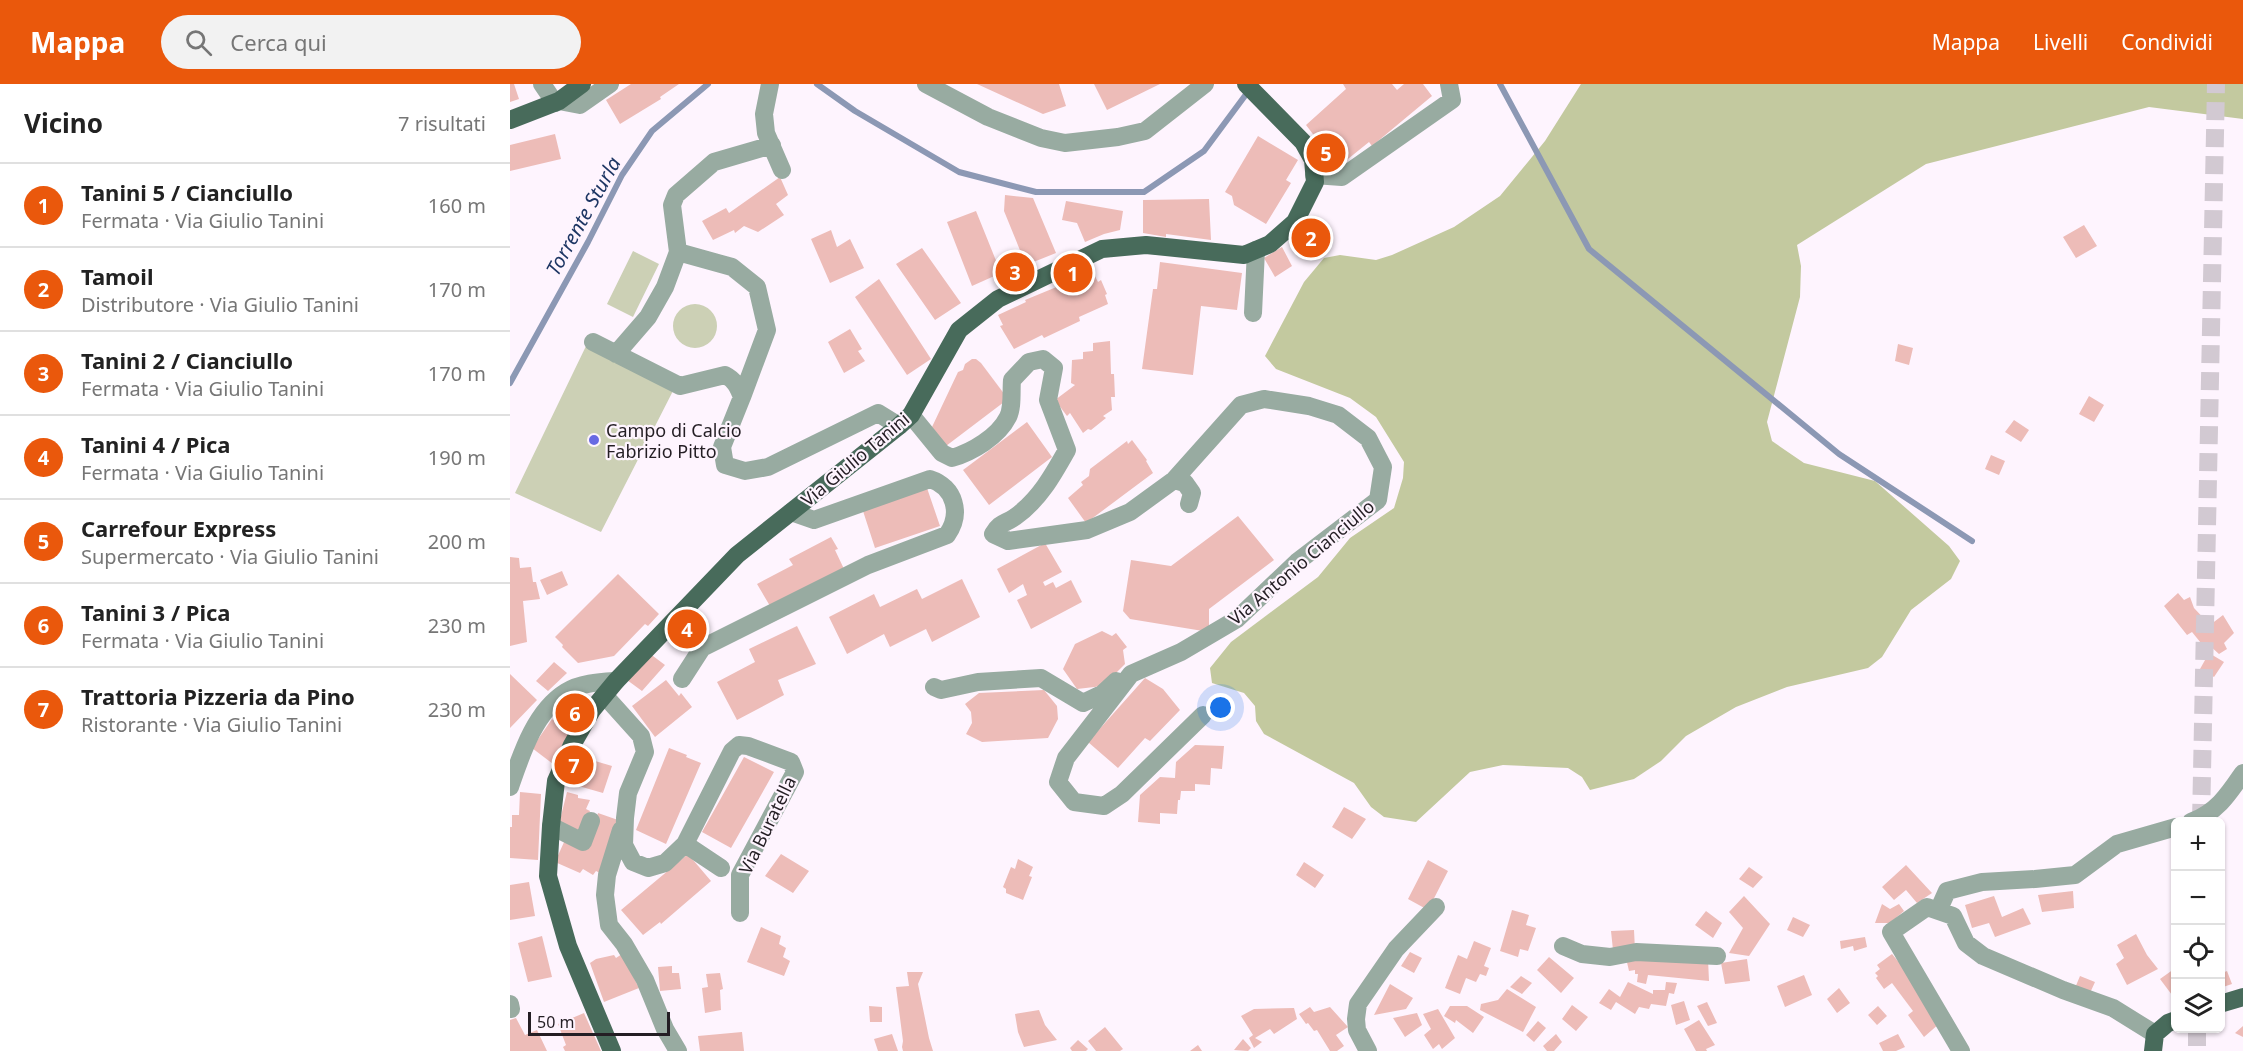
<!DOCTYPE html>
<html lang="it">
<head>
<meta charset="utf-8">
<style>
	body { margin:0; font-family:"Noto Sans",sans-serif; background:#f2f2f2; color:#222 }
	.controls { position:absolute; right:18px; bottom:18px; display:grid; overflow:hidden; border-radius:9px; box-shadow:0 2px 4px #0004 }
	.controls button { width:54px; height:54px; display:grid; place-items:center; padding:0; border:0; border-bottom:2px solid #e0e0e0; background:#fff; color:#222; font:30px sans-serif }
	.scale { position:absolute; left:18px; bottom:15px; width:142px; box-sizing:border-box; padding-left:6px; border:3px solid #241e24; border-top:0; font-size:16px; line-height:21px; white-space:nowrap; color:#241e24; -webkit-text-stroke:4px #fef4fe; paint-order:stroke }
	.you { position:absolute; left:711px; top:624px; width:21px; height:21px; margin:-15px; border:4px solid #fff; border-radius:50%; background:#1a73e8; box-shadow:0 0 0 9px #1a73e833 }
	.badge { display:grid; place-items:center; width:39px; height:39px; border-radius:50%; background:#ea580c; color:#fff; font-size:20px; font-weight:700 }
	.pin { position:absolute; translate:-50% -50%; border:3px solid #fff; box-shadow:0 2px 6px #0006 }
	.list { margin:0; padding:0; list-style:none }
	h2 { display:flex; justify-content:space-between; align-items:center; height:78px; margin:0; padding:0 24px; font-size:26px }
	h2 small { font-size:20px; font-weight:400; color:#767676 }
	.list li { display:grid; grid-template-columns:39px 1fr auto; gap:18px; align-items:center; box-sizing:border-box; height:84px; padding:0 24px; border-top:2px solid #e0e0e0 }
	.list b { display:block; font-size:22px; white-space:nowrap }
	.list p { margin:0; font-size:20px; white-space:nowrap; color:#767676 }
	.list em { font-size:20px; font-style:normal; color:#767676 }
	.icon { flex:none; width:33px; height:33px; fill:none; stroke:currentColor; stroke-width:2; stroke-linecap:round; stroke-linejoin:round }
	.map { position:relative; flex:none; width:1733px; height:967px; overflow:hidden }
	header { display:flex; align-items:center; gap:36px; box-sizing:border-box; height:84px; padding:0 30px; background:#ea580c; color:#fff }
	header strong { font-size:28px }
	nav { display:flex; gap:33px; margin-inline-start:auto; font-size:21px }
	.search { width:420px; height:54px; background:#f2f2f2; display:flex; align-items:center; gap:15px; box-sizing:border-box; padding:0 21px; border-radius:33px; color:#767676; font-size:22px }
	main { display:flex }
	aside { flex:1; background:#fff }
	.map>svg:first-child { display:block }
	.green { fill:#ccd0b5 }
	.forest { fill:#c3c99f }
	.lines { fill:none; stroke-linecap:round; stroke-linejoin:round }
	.stream { stroke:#8c98b4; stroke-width:6 }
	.building { fill:#edbcb8 }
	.highway-tunnel { stroke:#d2c9d2; stroke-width:18; stroke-dasharray:18 9; stroke-linecap:butt }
	.minor { stroke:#98aba1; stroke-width:18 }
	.major { stroke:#486b5b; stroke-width:18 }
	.poi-dot { fill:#6869e3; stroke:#fef4fe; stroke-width:2 }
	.labels { text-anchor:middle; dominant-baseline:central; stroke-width:4.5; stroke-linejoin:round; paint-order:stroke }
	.poi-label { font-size:18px; fill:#241e24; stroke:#fef4fe; text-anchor:start }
	.street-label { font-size:18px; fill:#241e24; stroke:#fef4fe }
	.water-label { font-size:20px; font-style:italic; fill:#1e3664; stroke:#fef4fe }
</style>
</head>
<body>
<header>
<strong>Mappa</strong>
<div class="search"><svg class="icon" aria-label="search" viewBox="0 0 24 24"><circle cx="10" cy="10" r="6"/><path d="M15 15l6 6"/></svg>Cerca qui</div>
<nav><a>Mappa</a><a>Livelli</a><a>Condividi</a></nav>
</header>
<main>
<aside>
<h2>Vicino<small>7 risultati</small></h2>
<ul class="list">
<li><span class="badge">1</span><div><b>Tanini 5 / Cianciullo</b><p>Fermata · Via Giulio Tanini</p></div><em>160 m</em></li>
<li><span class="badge">2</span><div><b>Tamoil</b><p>Distributore · Via Giulio Tanini</p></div><em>170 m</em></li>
<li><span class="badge">3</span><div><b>Tanini 2 / Cianciullo</b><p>Fermata · Via Giulio Tanini</p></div><em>170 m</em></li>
<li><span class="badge">4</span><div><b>Tanini 4 / Pica</b><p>Fermata · Via Giulio Tanini</p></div><em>190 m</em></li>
<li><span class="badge">5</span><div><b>Carrefour Express</b><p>Supermercato · Via Giulio Tanini</p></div><em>200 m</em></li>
<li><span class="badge">6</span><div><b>Tanini 3 / Pica</b><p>Fermata · Via Giulio Tanini</p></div><em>230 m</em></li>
<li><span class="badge">7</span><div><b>Trattoria Pizzeria da Pino</b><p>Ristorante · Via Giulio Tanini</p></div><em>230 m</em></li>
</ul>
</aside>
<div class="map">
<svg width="1733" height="967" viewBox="0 0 1733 967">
	<rect width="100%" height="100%" fill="#fef4fe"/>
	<path class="green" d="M123,167L149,180L123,233L97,220Z
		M163 242a22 22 0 1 1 44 0a22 22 0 1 1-44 0Z
		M77,260L165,303L91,448L5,409Z"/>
	<path class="forest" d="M1071,0H1733V35L1639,23L1416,80L1287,161L1291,182L1290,213L1257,338L1262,357L1294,379L1365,397L1439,462L1450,477L1441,495L1401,526L1372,573L1358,584L1277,603L1226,623L1176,652L1151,677L1124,695L1080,706L1072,693L1058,684L993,681L960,688L906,738L874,733L861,723L844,699L754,650L746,637L745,622L734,609L702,599L700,584L721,558L808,493L840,454L884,424L893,394L894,378L866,333L840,314L766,285L755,272L794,198L814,174L830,171L866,176L882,171L944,143L990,112L1035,57Z"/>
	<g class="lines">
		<path class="stream" d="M307,0L345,27L449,88L526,108H634L694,67L740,5
			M990,0L1079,165L1329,370L1462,457
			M0,299L78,158L112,91L142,47L198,0"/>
	</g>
	<path class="building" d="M0,0H4L9,15L0,18Z
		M121,0H169L150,13L151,15L110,40L96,16Z
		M467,0H549L556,22L533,30Z
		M584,0H650L597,26Z
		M833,0H882L887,6L894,0H913L922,12L862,62L859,58L828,83L796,41L836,5Z
		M45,50L51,75L0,87V61Z
		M748,52L788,76L776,96L781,99L756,140L724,121L722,112L715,108Z
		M270,93L278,111L266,120L274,131L248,148L234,142L225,149L224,146L203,156L192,137L216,124L219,129Z
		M495,111L523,114L546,169L516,181L494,127Z
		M699,115L701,156L656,150V153L633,149V116Z
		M556,117L613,127L610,146L594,150L575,158L567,139L552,136Z
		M466,127L491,189L462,202L437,138Z
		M1574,141L1587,162L1566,174L1553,153Z
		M321,146L327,163L340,155L354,184L320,199L301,155Z
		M772,163L782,182L765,193L754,174Z
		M412,164L451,219L425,236L386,180Z
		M650,178L732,189L727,226L691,222L683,291L632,285L643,205H647Z
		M583,188L588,198L591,196L597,210L595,211L598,220L569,233L570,237L534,254L532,251L504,265L490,242L493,241L488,231L516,218L515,216Z
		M369,195L421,275L397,291L345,213Z
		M340,245L352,265L348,267L355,277L334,289L318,258Z
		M600,257L601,290H604L605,313H601L602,326L593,332L596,334L581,346L578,345L573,349L560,329L557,332L545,316L565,301L561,299L562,276L573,275V268L583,267V259Z
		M1388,260L1403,264L1399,281L1385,277Z
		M462,275H466L471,279L498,315L436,362L422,343L448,288L453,286L455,280Z
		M1579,312L1594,321L1584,338L1569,330Z
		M1504,336L1519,346L1511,358L1495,348Z
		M517,338L542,373L479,421L453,386Z
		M622,356L637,376L636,377L643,389L576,439L558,414L573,401L571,398L579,392L580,385L617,357L618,360Z
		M1481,371L1495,377L1489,391L1475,385Z
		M417,404L430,442L365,464L353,427Z
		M728,432L764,476L699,525V548L620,535L613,527L621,476L661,482Z
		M321,453L328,465L325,466L334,485L260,522L247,500L283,481L279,475Z
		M535,459L552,488L533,498L535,502L543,498L546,504L561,496L572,518L521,545L507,516L517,511L513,500L499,509L487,485Z
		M0,473L9,474L10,484L21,483L23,498H26L30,515L13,517L17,558L0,562Z
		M52,487L58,501L37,511L30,496Z
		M108,490L149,530L138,542L135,540L104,572L68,579L52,563L53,561L45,553Z
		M452,495L470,533L422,558L416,545L380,563L374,550L337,570L319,533L364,510L370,523L407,505L412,515Z
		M1668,509L1674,516L1680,513L1684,524L1700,541L1713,531L1724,549L1714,559L1717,565L1709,570L1699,561L1695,564L1682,548L1677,551L1654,522Z
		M287,542L306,580L268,596L274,611L227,636L207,598L245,578L239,565Z
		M592,547L602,552L606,549L617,563L613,566L615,580L593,602L567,605L553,585L565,560Z
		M139,569L155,581L132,607L117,596Z
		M1699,569L1714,578L1704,593L1690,585Z
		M44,578L57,589L38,607L26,597Z
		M0,590L27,616L0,644Z
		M635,594L653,605L670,626L640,657L635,654L608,684L578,658Z
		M156,596L169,612L171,609L182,623L145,653L122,622Z
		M534,606L547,622L548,635L538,654L472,658L456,650L462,639L461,628L455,620L469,609Z
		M42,635L62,650L43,680L22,664Z
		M685,661L714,662L712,685L701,684L700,701L685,700V707H671L670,716H668L667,730L650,729V740L628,738L630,711L650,693L665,694L666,678Z
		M159,664L177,671L176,673L191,679L156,760L126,746Z
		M234,673L264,688L221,764L192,748Z
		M75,674L102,682L93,709L65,701Z
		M10,708L31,710L28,776L0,774V743H2V731H9Z
		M57,708L68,711V714L80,716L76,725L80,727L73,748L49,740Z
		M834,723L856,735L842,755L822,743Z
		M88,729L108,736L92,790L86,787L83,791L73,785L70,789L45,778L55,756L82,754Z
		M178,770L201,797L151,840L150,838L133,851L111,826Z
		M271,770L299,787L283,809L255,792Z
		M508,775L523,783L519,792L522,793L513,816L496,809V805L493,803L501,783L505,785Z
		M918,776L938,787L918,826L898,815Z
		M794,778L814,791L805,804L786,791Z
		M1396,781L1422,809L1407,819L1396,806L1384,816L1372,803Z
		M1239,783L1253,793L1243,804L1229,795Z
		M19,798L25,832L0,836V801Z
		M1563,807L1564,824L1532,828L1528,811Z
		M1234,812L1260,840L1239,872L1219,869L1233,844L1219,828Z
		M1484,812L1492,833L1513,824L1521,840L1485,853L1479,839L1462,844L1455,821Z
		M1372,820L1380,825L1389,820L1394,827L1380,839H1365Z
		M1002,826L1019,831L1016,841L1026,844L1018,867L1010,865L1008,873L990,867Z
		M1196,827L1212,839L1203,854L1185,841Z
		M1283,833L1300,841L1293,853L1277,846Z
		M251,843L271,852L269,860L276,864L273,873L280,877L274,892L237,878Z
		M1124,846L1125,866H1103L1101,847Z
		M1626,850L1637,871L1648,885L1617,901L1606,880L1614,874L1607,861Z
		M32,852L42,893L18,898L8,859Z
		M1355,853L1357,863L1344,867L1343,862L1331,865L1330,857Z
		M964,857L981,864L974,882L979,884L976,892L970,890L966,898L956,894L950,910L935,904L948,871L957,875Z
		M900,868L912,874L904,889L891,882Z
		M112,870L129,904L94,918L80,879L86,875L104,871L106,874Z
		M1382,870L1397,888L1430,939L1414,953L1398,931L1403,927L1382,899L1374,905L1366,894L1368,892L1365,889L1370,885L1367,881Z
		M1039,873L1064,894L1051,909L1027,886Z
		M1116,874L1198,875L1199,897L1138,891L1136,900L1127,898L1128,890H1125V886L1119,887Z
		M1237,875L1240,897L1215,900L1211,879Z
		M162,882V889H169L171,905L150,907L148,883Z
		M1664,885L1665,908L1662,911L1650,895Z
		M1717,887L1722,900L1710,904V890Z
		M397,888H413L408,900L419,954L423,967H393L392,963L393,957L386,903L399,902Z
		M210,889L213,905L210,906L211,926L195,929L192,904L198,903L196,890Z
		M1294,891L1302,911L1275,923L1267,902Z
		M1011,892L1022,899L1012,910L1000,903Z
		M1570,892L1585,898L1580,909L1565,904Z
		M1118,898L1143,910V906H1155L1156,898L1167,899L1164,910L1159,909L1156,922L1141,920L1139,925L1129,923L1125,930L1106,918L1101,926L1089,919L1099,905L1110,913Z
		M880,900L903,914L896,925L864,931Z
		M1329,904L1340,919L1327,929L1317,915Z
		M997,905L1026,923L1013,948L970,926L971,920L988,916Z
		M1174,917L1180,936L1166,941L1161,921Z
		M1197,918L1207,939L1198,942L1187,922Z
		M1062,921L1078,933L1066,947L1052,935Z
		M359,922L372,923V938H360Z
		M940,922H957L974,933L963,949L946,936L945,939L934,932Z
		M1368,922L1377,932L1367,941L1358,931Z
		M800,923L804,928L820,923L838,943L826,951L834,962L827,967H820L807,946L804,947L798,939L796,940L789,930Z
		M784,924L787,935L764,950L760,945L745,954L752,958L744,964L739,954L743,951L731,932L744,925Z
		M928,925L945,954L932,965L929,960L923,965L914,951L921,945L913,930Z
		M529,926L535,941L547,956L514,963L508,948L505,930Z
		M74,929L91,967H55L53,963L56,961L48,940Z
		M907,929L912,941L895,953L883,934Z
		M6,934L15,951L27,946L37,967H0V936Z
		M1189,936L1205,961L1196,965L1197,967H1186L1174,945Z
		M1028,937L1036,944L1024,958L1016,951Z
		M1733,942V953L1725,949Z
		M595,943L613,965L610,967H586L578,957Z
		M232,948L234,967H190L188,952Z
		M382,950L388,967H368L364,955Z
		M1046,950L1052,958L1044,967H1037L1033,962Z
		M1388,950L1395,963L1386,967H1373L1369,959Z
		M733,955L741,964L738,967L724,966Z
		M568,956L578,965L576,967H562L560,964Z
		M688,961L692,967H680Z"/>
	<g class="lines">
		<path class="highway-tunnel" d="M1691,738L1706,0
			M1687,944V967"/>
		<path class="minor" d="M32,0L45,19
			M260,0L254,30L256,49L272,86
			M416,0L478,33L531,54L555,59L608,53L635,47L695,0
			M49,17L70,21L100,0
			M804,91L832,93L942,16L939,0
			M168,168L222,183L247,203L257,246L232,313
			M743,229L746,166
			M83,258L170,302L215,291C225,296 228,303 232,313L212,363L215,381L235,387L258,383L368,329L389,342
			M106,270L138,233L155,203L168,168L162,121L166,111L204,78L262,61
			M401,331L432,369L442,374C462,368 488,353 498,333C503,323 501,307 502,296L519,278L533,275L544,284L538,316L557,366C543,391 529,416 505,433C495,440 490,438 483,450L498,457L577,446L620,428L664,396L731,321L754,315L799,322L828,331L858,354L873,383L868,416L787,478L727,535L671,568L621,590L556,674L548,698L564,718L594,722L612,710L693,631
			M664,396L675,399L682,409L679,420
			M172,595L192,564L358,481L437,451C452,430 445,403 420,395L304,436L281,428
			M424,603L431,606L468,598L531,594L573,619L592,610L606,597
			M95,612L131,652L135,668L118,709L115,734L114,761L123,778L138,784L155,779L175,760L222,667L229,661L238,662L281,678L285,688L230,791V829
			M0,703C11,671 25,627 56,608C70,599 90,598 106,597
			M1681,738C1707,728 1718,711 1733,689
			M41,742L73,758L81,737
			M111,746L97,791L95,811L99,841L114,860L135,896L155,945L168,967
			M175,760L211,784
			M1429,825L1437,807L1472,798L1525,795L1565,791L1607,760L1666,743
			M1053,862L1072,870L1100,873L1126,868L1207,872
			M0,920L1,925
			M858,967L847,946L846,935L848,920L886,865L926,823
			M1451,967L1381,848L1417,823L1443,832L1456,859L1473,872L1553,906L1603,924L1645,950"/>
		<path class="major" d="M0,36L49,17L72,0
			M1710,920L1733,913
			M102,967L58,862L38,792L41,742L46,697L62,661L82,626L106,597L227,471L389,342L401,331L449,246L488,215L592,165L636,161L734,171L760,160L785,138L805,98L803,76L793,58L736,0
			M1643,967L1645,950L1658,939L1666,936"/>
	</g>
	<circle class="poi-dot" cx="84" cy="356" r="6"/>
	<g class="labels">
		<g class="poi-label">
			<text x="96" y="346">Campo di Calcio<tspan x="96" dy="21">Fabrizio Pitto</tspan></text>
		</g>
		<g class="street-label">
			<text transform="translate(345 375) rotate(-40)">Via Giulio Tanini</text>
			<text transform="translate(791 478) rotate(-40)">Via Antonio Cianciullo</text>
			<text transform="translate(257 741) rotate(-64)">Via Buratella</text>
		</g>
		<g class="water-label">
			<text transform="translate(73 132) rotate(-61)">Torrente Sturla</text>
		</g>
	</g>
</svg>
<div class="controls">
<button>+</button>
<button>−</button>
<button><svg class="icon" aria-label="locate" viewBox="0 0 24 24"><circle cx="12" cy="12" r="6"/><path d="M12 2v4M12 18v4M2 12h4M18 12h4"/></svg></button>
<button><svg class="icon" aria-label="layers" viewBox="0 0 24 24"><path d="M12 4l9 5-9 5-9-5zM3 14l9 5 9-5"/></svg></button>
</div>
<div class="scale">50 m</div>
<div class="you"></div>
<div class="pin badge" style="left:563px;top:189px">1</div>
<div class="pin badge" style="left:801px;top:154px">2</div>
<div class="pin badge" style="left:505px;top:188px">3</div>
<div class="pin badge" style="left:177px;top:545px">4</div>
<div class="pin badge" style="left:816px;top:69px">5</div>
<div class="pin badge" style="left:65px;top:629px">6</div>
<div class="pin badge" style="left:64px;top:681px">7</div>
</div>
</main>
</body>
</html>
